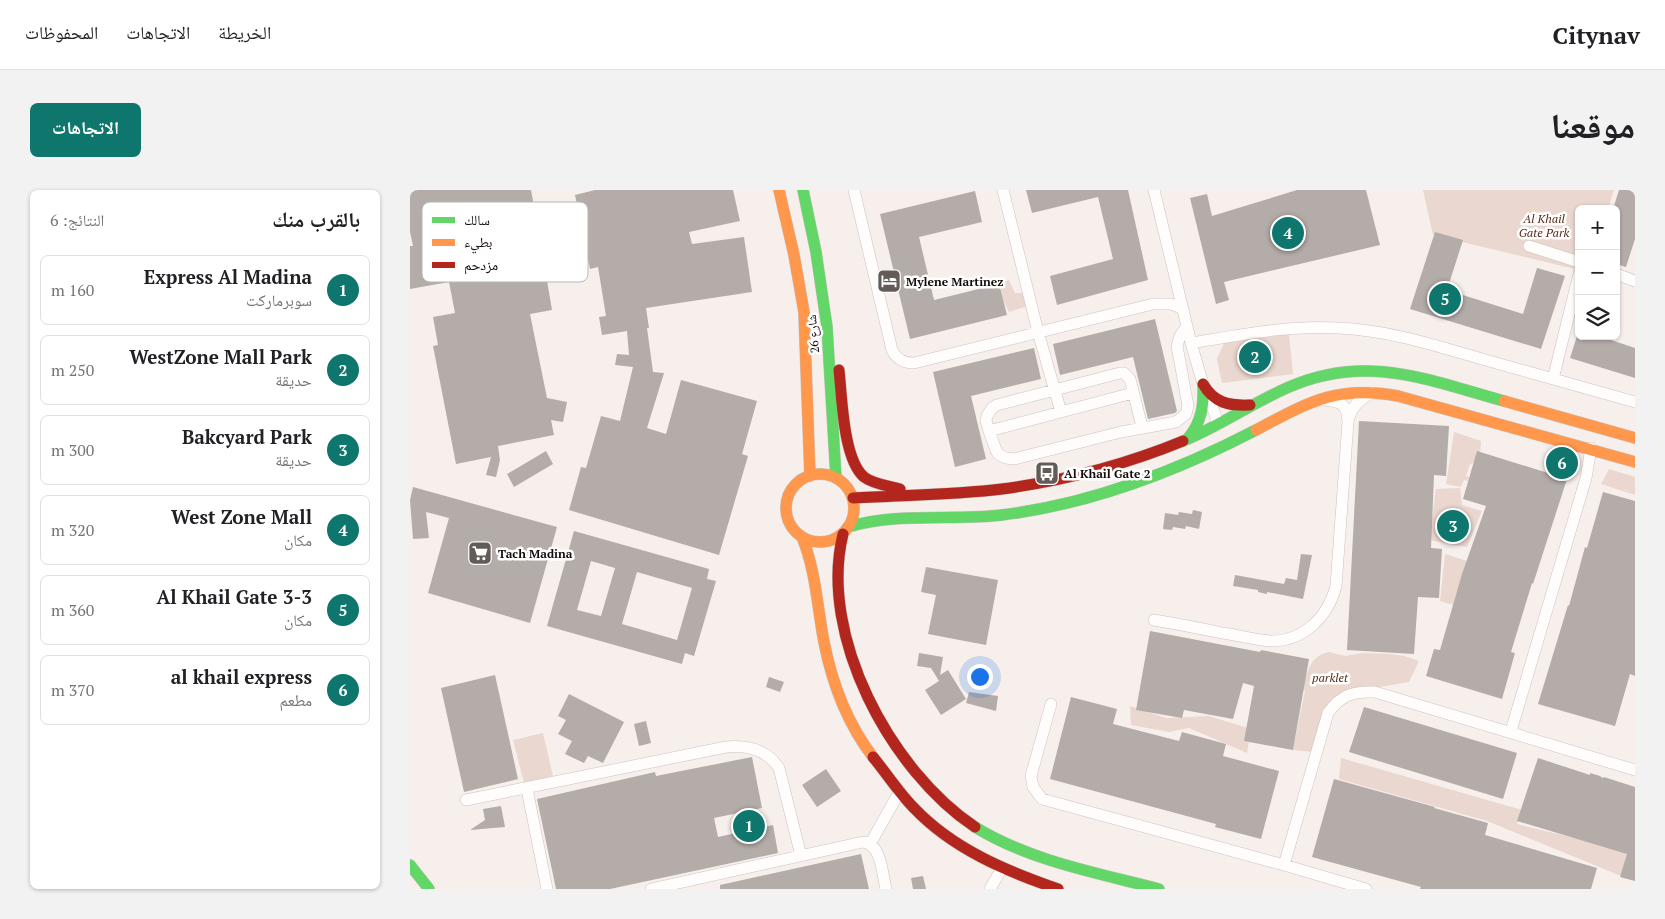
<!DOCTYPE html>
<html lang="ar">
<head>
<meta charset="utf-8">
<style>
	body { margin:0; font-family:"PT Serif","Noto Naskh Arabic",serif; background:#f2f2f2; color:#202124; direction:rtl }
	.controls { position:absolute; right:15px; top:15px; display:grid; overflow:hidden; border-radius:8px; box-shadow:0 1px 4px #0004 }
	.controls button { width:45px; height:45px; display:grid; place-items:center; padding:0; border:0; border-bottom:1px solid #e0e0e0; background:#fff; color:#202124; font:25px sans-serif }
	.you { position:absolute; left:569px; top:486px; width:18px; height:18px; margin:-12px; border:4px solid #fff; border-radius:50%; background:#1a73e8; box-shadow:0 0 0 8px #1a73e833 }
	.badge { display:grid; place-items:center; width:32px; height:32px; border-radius:50%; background:#0f766e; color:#fff; font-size:16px; font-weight:700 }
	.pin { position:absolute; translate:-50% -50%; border:2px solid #fff; box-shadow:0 1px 5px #0006 }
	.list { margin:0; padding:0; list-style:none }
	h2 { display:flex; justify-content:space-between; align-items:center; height:65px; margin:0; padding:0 20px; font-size:21px }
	h2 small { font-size:16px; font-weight:400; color:#757577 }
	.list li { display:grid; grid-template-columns:32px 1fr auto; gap:15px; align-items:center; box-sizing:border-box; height:70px; margin:0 10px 10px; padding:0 10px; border:1px solid #e0e0e0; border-radius:8px }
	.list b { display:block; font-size:19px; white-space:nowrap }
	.list p { margin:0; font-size:16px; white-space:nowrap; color:#757577 }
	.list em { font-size:16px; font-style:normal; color:#757577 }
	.icon { flex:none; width:28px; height:28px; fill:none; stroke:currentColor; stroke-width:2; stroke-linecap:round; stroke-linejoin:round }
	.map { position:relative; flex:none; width:1225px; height:699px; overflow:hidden; direction:ltr; border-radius:8px }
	header { display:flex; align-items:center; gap:30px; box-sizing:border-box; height:70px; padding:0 25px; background:#fff; border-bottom:1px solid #e0e0e0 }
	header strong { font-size:24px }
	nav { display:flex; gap:28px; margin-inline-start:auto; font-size:18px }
	.intro { display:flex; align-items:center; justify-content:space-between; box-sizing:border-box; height:120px; padding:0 30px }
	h1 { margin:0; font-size:35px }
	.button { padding:12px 22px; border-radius:8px; background:#0f766e; color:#fff; font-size:18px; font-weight:700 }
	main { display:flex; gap:30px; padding:0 30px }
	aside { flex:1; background:#fff; border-radius:8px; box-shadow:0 1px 4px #0004 }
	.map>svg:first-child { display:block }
	.green { fill:#ead7cf }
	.building { fill:#b4aca9; fill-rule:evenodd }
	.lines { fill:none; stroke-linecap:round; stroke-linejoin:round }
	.street-casing { stroke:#cbc3bf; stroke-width:12 }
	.fast-casing { stroke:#cbc3bf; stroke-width:12 }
	.slow-casing { stroke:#cbc3bf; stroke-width:12 }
	.jam-casing { stroke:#cbc3bf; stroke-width:12 }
	.street { stroke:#fefdfc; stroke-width:11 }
	.fast { stroke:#63d668; stroke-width:11 }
	.slow { stroke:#ff974d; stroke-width:11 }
	.jam { stroke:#b3261e; stroke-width:11 }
	.labels { text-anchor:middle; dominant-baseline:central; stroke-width:5; stroke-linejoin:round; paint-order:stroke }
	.park-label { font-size:12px; font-style:italic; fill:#572c19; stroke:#fff }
	.poi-label { font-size:12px; font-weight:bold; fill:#140c09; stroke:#fff; text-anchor:start }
	.street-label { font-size:12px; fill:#140c09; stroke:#fff }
	.key { fill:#fff; stroke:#b8b6b5; stroke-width:1 }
	.key-label { font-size:14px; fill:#140c09 }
</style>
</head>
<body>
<header>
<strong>Citynav</strong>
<nav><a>الخريطة</a><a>الاتجاهات</a><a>المحفوظات</a></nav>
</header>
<div class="intro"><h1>موقعنا</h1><a class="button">الاتجاهات</a></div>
<main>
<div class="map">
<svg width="1225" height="699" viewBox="0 0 1225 699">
	<rect width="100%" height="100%" fill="#f7efec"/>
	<path class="green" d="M1013,0H1204L1198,19H1169V80L1023,45Z
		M599,90L605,103H614L618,116L599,122L593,110L586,108L583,96Z
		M879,144L883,184L812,193L807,169L814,153Z
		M1044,242L1071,251L1070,265H1067L1063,273L1060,274L1056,286L1059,287L1058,291L1054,290L1051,297L1036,294Z
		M1199,279L1225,287V305L1191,294Z
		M1050,298L1052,315L1072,321L1057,357L1019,350L1026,299Z
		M1035,364L1057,371L1043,415L1030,411Z
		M919,462L935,466L953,463L981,464L994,466L1009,471L999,492L945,501L928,509L902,562L883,560L895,501L892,499C898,482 899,466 919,462Z
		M720,516L756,528L799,526L841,539L837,563L779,538L759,542L721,535Z
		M133,543L143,586L114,593L103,550Z
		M931,568L1112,620L1107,634L1221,662L1211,686L1077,631L929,589Z"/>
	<path class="building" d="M0,0H121L133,64L147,61L149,70L134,73L142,120L120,124L137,208L157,212L153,232L141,230L144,245L88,256L90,270L86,287L76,285L81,267L46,274L23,156L28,155L23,127L45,123L39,92L0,99V56H3L0,42Z
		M185,0H323L330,31L279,42L282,54L334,47L342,102L236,118L239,138H237L243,182L254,183L237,238L256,244L271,190L347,211L332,264L338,266L309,365L159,320L171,277L176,278L191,226L210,231L223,177L205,175L207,164L219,165L217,141L192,145L189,127L196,126L188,77L180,79L165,5Z
		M616,0H718L738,90L647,115L640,86L703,69L688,7L622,23Z
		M887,0H956L970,55L814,92L819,110L806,114L780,8L797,4L802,26Z
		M1209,0H1225V49L1216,77L1206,74V19H1203Z
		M565,1L572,32L509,47L524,110L589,94L597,125L500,149L470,24Z
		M1025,42L1053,50L1037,100L1113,124L1127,78L1155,86L1131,159L1000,119Z
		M745,129L767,221L765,223L738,229L723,167L650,185L643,154Z
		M1167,146H1199L1198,149L1225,158V188L1160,168Z
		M624,158L631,189L561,206L576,269L545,277L523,182Z
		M949,231L1039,236L1036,286L1024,285L1021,358L1032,359L1029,408L1008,407L1004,464L937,460Z
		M136,261L143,274L104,297L97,284Z
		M1067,261L1157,289L1123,394L1122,393L1101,462L1105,463L1092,509L1016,486L1024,459L1030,460L1052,384L1076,316L1053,309Z
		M3,297L147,337L120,433L18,403L39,328L16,322L19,348L3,349L0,310Z
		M1193,302L1225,311V486L1220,484L1205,536L1128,514L1158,415L1159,416L1175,357L1177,358Z
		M783,320L792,322L789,339L776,336L775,339L763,337L762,340L753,339L755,323L768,325L769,322L782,324Z
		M164,341L299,379L297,389L306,391L284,466L275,463L272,474L137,436ZM181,371L205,378L191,426L167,420ZM227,382L282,398L267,450L212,434Z
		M891,364L902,365L893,409L857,402V404L848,402V400L823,396L825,385L874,394L876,388L887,390Z
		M516,377L588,390L576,455L518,444L526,405L511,402Z
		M740,441L850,462L851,460L899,469L883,560L834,551L844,496L833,493L823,529L774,520L772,528L726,520Z
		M509,463L533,467L530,485L538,480L556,509L531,525L515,500L529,491L521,478L507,476Z
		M85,485L108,589L54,602L31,498Z
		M359,487L374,492L370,502L356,497Z
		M559,502L588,506L586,521L556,513Z
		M159,504L214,532L193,573L178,566L174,573L155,564L162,551L148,544L156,530L148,526Z
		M661,507L707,519L703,534L769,551L772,542L816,554L813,566L869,581L851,649L805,637L806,634L640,589Z
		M954,517L1107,563L1093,609L939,562Z
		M236,531L241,553L229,556L224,534Z
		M342,567L352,618L304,628L308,647L363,635L368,663L200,699H146L127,609L245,582L246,586Z
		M1128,568L1180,585V583L1190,586L1193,588L1194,587L1225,597V691L1210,687L1217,664L1107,631Z
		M416,579L431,601L407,617L392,595Z
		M924,589L1025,617L1024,618L1078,633L1075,645L1187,678L1181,699H1010L1011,697L902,667Z
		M91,616L95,637L60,640L75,630L73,619Z
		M451,664L459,699H310V695Z
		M513,686L516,699H503L501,688Z"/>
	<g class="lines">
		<g class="street-casing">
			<path id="street" d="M444,0L482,160C487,170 494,173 504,173L743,114H761L773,119
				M593,0L628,142L651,222
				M744,0L781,153L793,194L805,224L807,235
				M1119,56L1169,72
				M1206,84L1225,91
				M781,153C830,145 878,135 928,138C978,140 1024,155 1072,169C1123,183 1174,198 1225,212
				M1143,189L1169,84
				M938,231C941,218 950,208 963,203
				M732,237L720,189L714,183H710L587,215L582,218L577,226L576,231L579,241L586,260L588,264L596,268L604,269L711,242L766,232L776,224L778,216L767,156L770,146L777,136
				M579,241L723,203
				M744,430C767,434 789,438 812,443C828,445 845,450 861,451C894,451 918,427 926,396L938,232C937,214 932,212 915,210
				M641,514L621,586L623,597L632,609L874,675L956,699
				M1101,541L1176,288L1181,258
				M117,599L137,699
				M56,610L316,557C337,555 357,560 369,578L391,666
				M460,654L490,601
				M874,675L918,523C931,505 943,501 965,502L1225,580
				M241,699L453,652C472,654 472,684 476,699
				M580,699L592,678"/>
		</g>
		<g class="fast-casing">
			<path id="fast" d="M393,0L406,62L417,137L426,288
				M779,247C792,231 794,214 793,194
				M773,251C810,236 842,213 879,197C956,163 1018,190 1094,211
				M438,337C489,322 541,331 592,325C682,314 767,281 846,240
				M565,637C620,671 688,683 749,699
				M0,675L19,699"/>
		</g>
		<g class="slow-casing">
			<path id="slow" d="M369,0L384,65L394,122L400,286
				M1094,211L1225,248
				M846,240C899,212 926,195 988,206L1225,272
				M376 318a34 34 0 1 1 68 0a34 34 0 1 1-68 0Z
				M392,347C406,381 407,416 414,452C422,493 437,533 463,567"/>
		</g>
		<g class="jam-casing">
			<path id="jam" d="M429,180C432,207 433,269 454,287C463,294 479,296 490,299
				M793,194C804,213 819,216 840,215
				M443,308C493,305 543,305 592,299C652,291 717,274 773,251
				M433,344C408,446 481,581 565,637
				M463,567C477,584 489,603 504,618C543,659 596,681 648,699"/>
		</g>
		<use href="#street" class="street"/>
		<use href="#fast" class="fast"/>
		<use href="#slow" class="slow"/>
		<use href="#jam" class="jam"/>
	</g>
	<defs>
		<g id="hotel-square" transform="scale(1.25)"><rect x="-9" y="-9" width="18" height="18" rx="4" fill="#635b58" stroke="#fff"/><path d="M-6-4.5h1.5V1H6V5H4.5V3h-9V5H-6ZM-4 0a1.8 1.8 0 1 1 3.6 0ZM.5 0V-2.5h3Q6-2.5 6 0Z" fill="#fff"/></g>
		<g id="bus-square" transform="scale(1.25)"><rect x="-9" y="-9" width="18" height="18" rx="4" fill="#635b58" stroke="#fff"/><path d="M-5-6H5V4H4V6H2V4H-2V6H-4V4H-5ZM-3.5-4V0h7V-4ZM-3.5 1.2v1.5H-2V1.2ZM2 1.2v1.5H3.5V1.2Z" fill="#fff"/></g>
		<g id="supermarket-square" transform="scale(1.25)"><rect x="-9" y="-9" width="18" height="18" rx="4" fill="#635b58" stroke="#fff"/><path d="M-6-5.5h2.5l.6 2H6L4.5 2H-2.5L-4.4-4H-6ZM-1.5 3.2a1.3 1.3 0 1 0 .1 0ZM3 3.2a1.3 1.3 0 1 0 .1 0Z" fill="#fff"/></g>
	</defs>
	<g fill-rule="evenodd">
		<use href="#hotel-square" x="479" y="91"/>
		<use href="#bus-square" x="637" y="283"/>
		<use href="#supermarket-square" x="70" y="363"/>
	</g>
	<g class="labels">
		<g class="park-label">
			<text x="1134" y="28">Al Khail<tspan x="1134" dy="14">Gate Park</tspan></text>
			<text x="920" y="487">parklet</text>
		</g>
		<g class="poi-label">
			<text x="496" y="91">Mylene Martinez</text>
			<text x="654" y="283">Al Khail Gate 2</text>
			<text x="88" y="363">Tach Madina</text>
		</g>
		<g class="street-label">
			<text transform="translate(403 144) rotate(-95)">شارع 26</text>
		</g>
	</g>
	<rect x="12" y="12" width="166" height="80" rx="8" class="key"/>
	<rect x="22" y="27" width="23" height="6" fill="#63d668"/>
	<rect x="22" y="49" width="23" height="7" fill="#ff974d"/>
	<rect x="22" y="72" width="23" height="6" fill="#b3261e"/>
	<g class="key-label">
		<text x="54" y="35">سالك</text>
		<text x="54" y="57">بطيء</text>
		<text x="54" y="80">مزدحم</text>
	</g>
</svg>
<div class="controls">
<button>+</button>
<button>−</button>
<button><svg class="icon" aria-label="layers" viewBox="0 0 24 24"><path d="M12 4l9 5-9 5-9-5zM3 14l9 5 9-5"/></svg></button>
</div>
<div class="you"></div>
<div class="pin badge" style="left:339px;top:636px">1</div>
<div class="pin badge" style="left:845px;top:167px">2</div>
<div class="pin badge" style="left:1043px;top:336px">3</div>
<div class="pin badge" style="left:878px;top:43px">4</div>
<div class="pin badge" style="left:1035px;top:109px">5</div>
<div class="pin badge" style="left:1152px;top:273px">6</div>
</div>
<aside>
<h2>بالقرب منك<small>النتائج: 6</small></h2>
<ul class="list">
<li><span class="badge">1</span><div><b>Express Al Madina</b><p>سوبرماركت</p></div><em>160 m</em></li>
<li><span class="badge">2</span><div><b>WestZone Mall Park</b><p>حديقة</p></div><em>250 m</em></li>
<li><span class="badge">3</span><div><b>Bakcyard Park</b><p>حديقة</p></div><em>300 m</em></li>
<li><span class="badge">4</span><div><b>West Zone Mall</b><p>مكان</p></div><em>320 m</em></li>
<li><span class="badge">5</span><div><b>Al Khail Gate 3-3</b><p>مكان</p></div><em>360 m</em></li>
<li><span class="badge">6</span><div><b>al khail express</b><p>مطعم</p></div><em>370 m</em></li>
</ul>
</aside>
</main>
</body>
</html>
